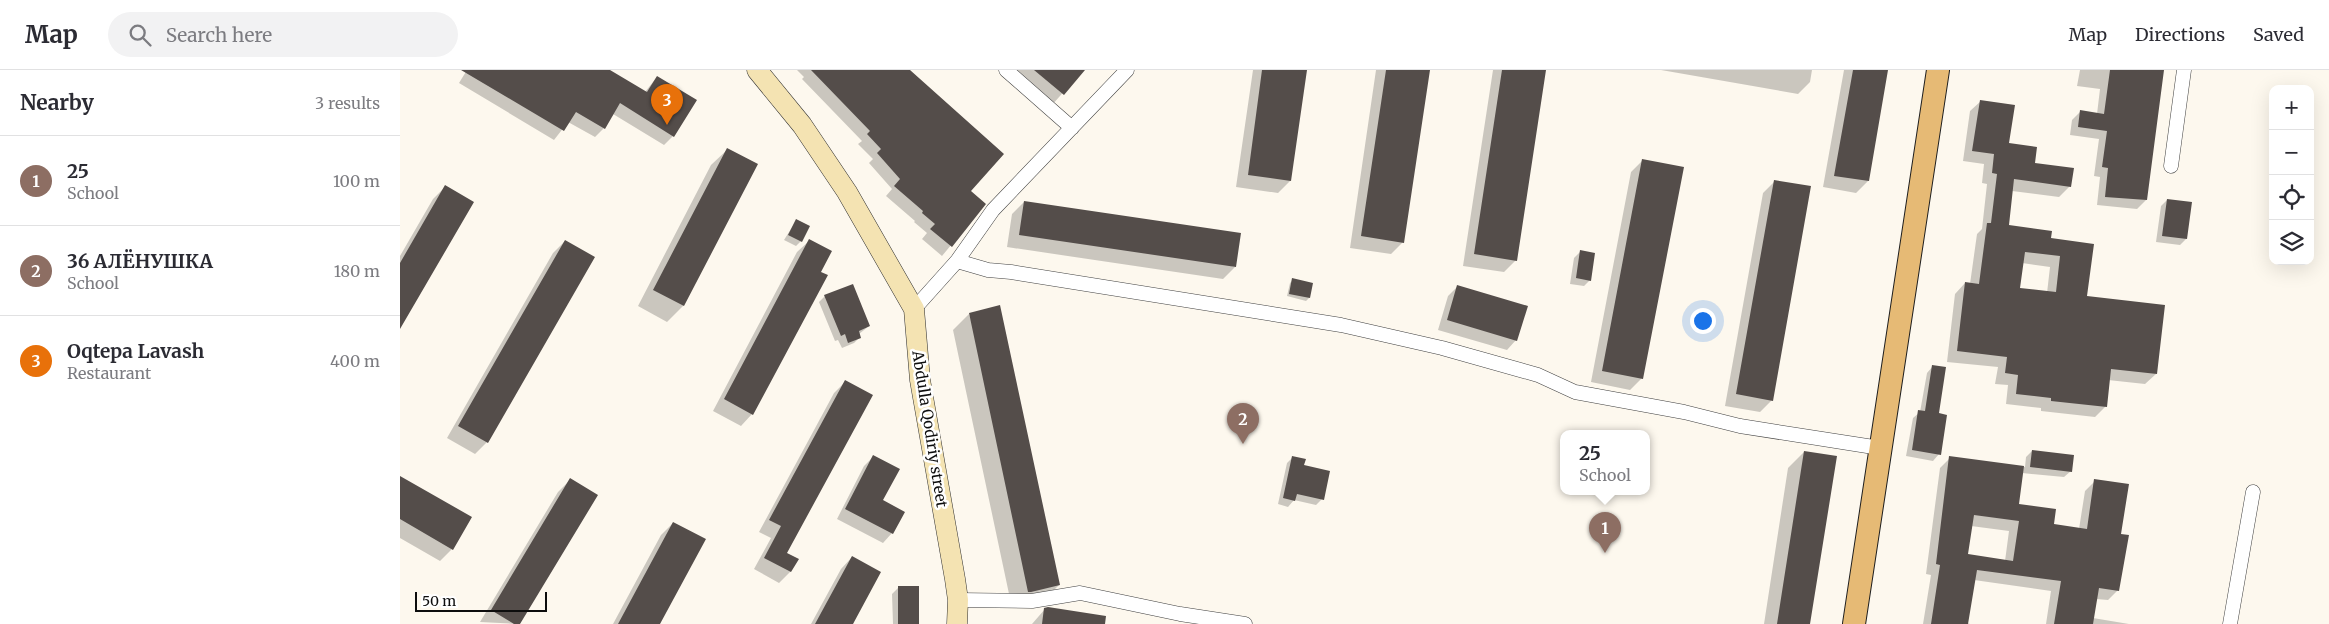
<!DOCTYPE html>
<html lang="en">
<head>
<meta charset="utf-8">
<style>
	body { margin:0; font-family:Merriweather,serif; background:#f2f2f3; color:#2b2b33 }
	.controls { position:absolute; right:15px; top:15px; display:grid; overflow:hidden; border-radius:10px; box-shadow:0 5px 20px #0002 }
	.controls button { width:45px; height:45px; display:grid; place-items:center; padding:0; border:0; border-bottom:1px solid #e1e1e2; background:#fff; color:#2b2b33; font:25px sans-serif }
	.scale { position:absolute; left:15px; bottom:12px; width:132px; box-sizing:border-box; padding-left:5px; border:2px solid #0d0d0d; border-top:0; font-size:14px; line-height:18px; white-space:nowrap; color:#0d0d0d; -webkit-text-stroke:4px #fff; paint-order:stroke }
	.you { position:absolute; left:1302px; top:250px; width:18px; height:18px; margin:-12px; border:4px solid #fff; border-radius:50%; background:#1a73e8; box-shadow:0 0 0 8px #1a73e833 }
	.badge { display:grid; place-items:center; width:32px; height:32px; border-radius:50%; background:#aa374d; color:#fff; font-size:16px; font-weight:700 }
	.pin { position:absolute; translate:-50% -41px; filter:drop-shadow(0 1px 2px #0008) }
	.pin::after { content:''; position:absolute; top:26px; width:18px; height:15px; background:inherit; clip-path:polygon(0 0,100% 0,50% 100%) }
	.popup { position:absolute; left:1160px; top:360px; width:90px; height:65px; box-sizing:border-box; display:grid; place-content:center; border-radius:10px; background:#fff; filter:drop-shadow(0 1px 4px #0005); font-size:16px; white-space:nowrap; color:#7c7c81 }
	.popup b { font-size:19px; color:#2b2b33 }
	.popup::after { content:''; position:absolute; left:50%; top:100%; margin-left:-10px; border:10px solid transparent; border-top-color:#fff }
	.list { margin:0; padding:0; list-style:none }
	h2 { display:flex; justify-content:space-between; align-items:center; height:65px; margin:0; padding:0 20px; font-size:21px }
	h2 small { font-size:16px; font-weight:400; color:#7c7c81 }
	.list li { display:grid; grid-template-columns:32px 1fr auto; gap:15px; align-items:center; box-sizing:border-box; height:90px; padding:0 20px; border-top:1px solid #e1e1e2 }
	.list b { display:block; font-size:19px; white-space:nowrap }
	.list p { margin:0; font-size:16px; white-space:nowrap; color:#7c7c81 }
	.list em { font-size:16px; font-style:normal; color:#7c7c81 }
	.icon { flex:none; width:28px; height:28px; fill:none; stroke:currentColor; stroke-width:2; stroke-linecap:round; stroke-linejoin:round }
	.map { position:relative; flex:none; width:1929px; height:554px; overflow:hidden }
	header { display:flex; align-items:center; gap:30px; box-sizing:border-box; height:70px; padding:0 25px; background:#fff; border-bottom:1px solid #e1e1e2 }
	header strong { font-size:24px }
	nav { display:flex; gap:28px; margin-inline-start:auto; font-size:18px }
	.search { width:350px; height:45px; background:#f2f2f3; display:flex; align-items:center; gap:12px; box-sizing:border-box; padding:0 18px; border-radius:28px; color:#7c7c81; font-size:19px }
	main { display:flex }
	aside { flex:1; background:#fff }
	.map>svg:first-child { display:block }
	.shadow { fill:#0003; fill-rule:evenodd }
	.building { fill:#544d4a; fill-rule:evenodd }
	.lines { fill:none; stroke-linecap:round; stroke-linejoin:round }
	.street-casing { stroke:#404040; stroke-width:15 }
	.secondary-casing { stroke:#2f2f2f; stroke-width:21 }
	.primary-casing { stroke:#1e1e1e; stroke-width:24 }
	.street { stroke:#fff; stroke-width:14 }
	.secondary { stroke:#f4e3b2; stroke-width:20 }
	.primary { stroke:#e6ba75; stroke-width:22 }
	.labels { text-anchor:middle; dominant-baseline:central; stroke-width:5; stroke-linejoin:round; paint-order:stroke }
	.street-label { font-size:15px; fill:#0d0d0d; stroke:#fff }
</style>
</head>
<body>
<header>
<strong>Map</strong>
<div class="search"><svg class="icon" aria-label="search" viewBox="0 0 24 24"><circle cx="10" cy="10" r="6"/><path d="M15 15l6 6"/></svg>Search here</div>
<nav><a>Map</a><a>Directions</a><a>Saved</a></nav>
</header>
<main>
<aside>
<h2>Nearby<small>3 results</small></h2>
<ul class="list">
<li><span class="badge" style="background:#8d6e63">1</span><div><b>25</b><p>School</p></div><em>100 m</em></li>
<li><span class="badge" style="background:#8d6e63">2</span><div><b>36 АЛЁНУШКА</b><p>School</p></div><em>180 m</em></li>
<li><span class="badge" style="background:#e8710a">3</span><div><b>Oqtepa Lavash</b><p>Restaurant</p></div><em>400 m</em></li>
</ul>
</aside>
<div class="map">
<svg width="1929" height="554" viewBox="0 0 1929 554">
	<rect width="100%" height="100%" fill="#fdf8ee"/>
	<path class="shadow" d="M67,0H207L245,22L257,7L273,66L264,75L213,44L204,58L195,67L168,52L154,70L59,13Z
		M397,0H508L569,121L585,134L542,186L522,169L527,163L514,152L515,151L486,126L492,119L469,93L473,89L458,74L462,71L402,9L404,7Z
		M609,0H683L652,35Z
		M853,0H906L890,111L878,123L836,117Z
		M976,0H1029L1003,172L991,184L950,178Z
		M1093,0H1145L1116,190L1104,202L1063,196Z
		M1261,0H1412L1410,12L1398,24Z
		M1444,0H1487L1468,111L1456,123L1423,117Z
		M1680,0H1753L1746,130L1737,139L1697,135L1700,107L1694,106L1699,69L1670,65L1672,50L1680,42L1697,44L1700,19L1677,16Z
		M1581,31L1608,74L1634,94L1670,116L1659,127L1612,121L1608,157L1650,169L1686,227L1756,304L1745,314L1708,310L1705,337L1695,347L1641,341V338L1606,334L1608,315L1595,314L1598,297L1547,292L1555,224L1565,213L1570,214L1577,164L1582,159L1587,114L1582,113L1584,94L1563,91L1570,41ZM1622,193L1650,197L1647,223L1618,219Z
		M328,79L357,94L283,236L267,252L238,236L311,95Z
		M1243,90L1242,308L1230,320L1191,312L1231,102Z
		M1375,111L1372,330L1360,342L1325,336L1363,123Z
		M45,117L0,256V186L33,129Z
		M1767,130L1786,169L1780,175L1756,172L1761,136Z
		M624,132L835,197L823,209L607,177L612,144Z
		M396,151L401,171L396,176L384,170Z
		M165,171L87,372L75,384L47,368L153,183Z
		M409,171L352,344L341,356L313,341L397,182Z
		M1180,182L1190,210L1184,216L1170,214L1174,188Z
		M893,210L912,214L909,228L906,231L887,226L890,213Z
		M1057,217L1116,270L1107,280L1038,260L1048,226Z
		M425,226L469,256L459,264L460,267L454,273L442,278L438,270L435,271L419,232Z
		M569,244L659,515L643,531L612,538L553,260Z
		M1533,296L1539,384L1533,391L1506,386L1513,348L1520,342L1527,303Z
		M445,312L385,483L397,490L390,502L379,513L354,499L371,468L359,462L434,323Z
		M1632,381L1671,401L1664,407L1622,403L1618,435L1653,455L1679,459L1685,421L1695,411L1720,465L1718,520L1708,530L1696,529L1693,548L1729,554H1646L1651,521L1574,510L1567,553L1570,554H1523L1531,505L1526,504L1540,398L1550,388L1625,397L1626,387ZM1571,456L1609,461L1605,491L1567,485Z
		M1404,382L1409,554H1364L1388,398Z
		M473,387L482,431L492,463L483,473L437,449L464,396Z
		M893,387L902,396L922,429L916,435L894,430L888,437L878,434L887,393Z
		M0,407L52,479L40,491L0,468Z
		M170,410L119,554L80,552L158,422Z
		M273,453L259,554H213L261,465Z
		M452,487L451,554H411L441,499Z
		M498,518L518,554H493L492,524Z
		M645,539L678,554H632Z"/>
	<path class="building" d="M61,0H210L247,22L257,6L297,30L274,67L220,33L205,59L176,42L164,61Z
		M411,0H510L604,84L571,121L586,134L552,177L530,159L535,154L522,143L523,141L494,116L500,109L477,83L481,79L467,64L470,61Z
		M634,0H685L664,25Z
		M862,0H907L891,111L848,105Z
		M986,0H1030L1004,173L961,166Z
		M1102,0H1146L1117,191L1074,184Z
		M1453,0H1488L1469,111L1434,106Z
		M1710,0H1764L1747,130L1705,127L1708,98L1702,97L1707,61L1678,57L1680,40L1704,44Z
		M1580,30L1615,35L1609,73L1637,77L1635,93L1674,98L1671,117L1614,109L1609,155L1652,161L1651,168L1694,174L1687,226L1765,235L1757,304L1711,299L1707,337L1651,331V328L1616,324L1618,305L1605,303L1607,287L1557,281L1565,212L1579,214L1587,153H1591L1597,104L1592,103L1594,84L1572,81ZM1625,182L1660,186L1656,222L1620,218Z
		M327,78L358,94L284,236L253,220Z
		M1242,89L1284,97L1243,309L1202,301Z
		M1374,110L1411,116L1373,331L1336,324Z
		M45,115L74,132L0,259V193Z
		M1767,129L1792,132L1787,169L1762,166Z
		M624,131L841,163L836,197L619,165Z
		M396,149L410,156L402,172L388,165Z
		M409,169L432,181L421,202L428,205L353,345L324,329Z
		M165,170L195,187L88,373L58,356Z
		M1180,180L1195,183L1191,211L1176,208Z
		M892,208L913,213L910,228L889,224Z
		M453,214L470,256L459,261L461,268L448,273L445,264L441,266L424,225Z
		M1057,215L1128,236L1117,271L1047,250Z
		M600,235L660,515L631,522H628L569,243Z
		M1532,295L1546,297L1539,343L1547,345L1541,385L1512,380L1518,340L1525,341Z
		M445,310L473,325L387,483L399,489L391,502L364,488L381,456L369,450Z
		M1632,380L1674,385L1672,402L1630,397Z
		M1404,381L1437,386L1410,554H1377Z
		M473,385L500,399L483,430L505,442L493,464L445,439Z
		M892,386L906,389L904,395L930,401L924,430L897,424L895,431L883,428Z
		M1549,386L1624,396L1619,434L1656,439L1654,454L1687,459L1694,409L1729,414L1721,464L1729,465L1719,521L1699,518L1693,554H1654L1661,511L1577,500L1568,554H1531L1540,495L1536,494ZM1574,445L1619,451L1613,491L1568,484Z
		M0,406L72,447L53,480L0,449Z
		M170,408L198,425L120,554H114L91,540Z
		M273,452L306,469L260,554H218Z
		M452,486L481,502L453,554H415Z
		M498,516H519V554H498Z
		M648,537L706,546L705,554H642L644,538Z"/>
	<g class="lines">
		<g class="street-casing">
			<path id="street" d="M606,0L672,58
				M1771,96L1784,0
				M557,191L593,140L727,0
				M514,239L557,191L588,200L611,202L941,255L1042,278L1138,305L1175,322L1284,342L1340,356L1480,378
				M558,530L632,531L680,523L780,544L845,554
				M1830,554L1853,422"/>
		</g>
		<g class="secondary-casing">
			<path id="secondary" d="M357,0L402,55L447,122L514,239L520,310L555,509L558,530L557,554"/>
		</g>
		<g class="primary-casing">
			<path id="primary" d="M1454,554L1538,0"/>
		</g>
		<use href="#street" class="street"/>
		<use href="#secondary" class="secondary"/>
		<use href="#primary" class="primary"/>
	</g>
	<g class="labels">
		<g class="street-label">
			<text transform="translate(530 359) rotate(81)">Abdulla Qodiriy street</text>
		</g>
	</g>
</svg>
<div class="controls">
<button>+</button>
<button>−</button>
<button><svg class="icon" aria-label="locate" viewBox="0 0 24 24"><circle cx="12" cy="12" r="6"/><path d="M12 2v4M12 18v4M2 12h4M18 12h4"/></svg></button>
<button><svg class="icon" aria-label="layers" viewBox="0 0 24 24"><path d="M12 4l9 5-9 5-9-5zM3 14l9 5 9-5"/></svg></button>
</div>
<div class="scale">50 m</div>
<div class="you"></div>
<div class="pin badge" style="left:1205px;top:483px;background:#8d6e63">1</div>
<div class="popup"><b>25</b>School</div>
<div class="pin badge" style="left:843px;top:374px;background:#8d6e63">2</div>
<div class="pin badge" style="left:267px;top:55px;background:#e8710a">3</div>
</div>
</main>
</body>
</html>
